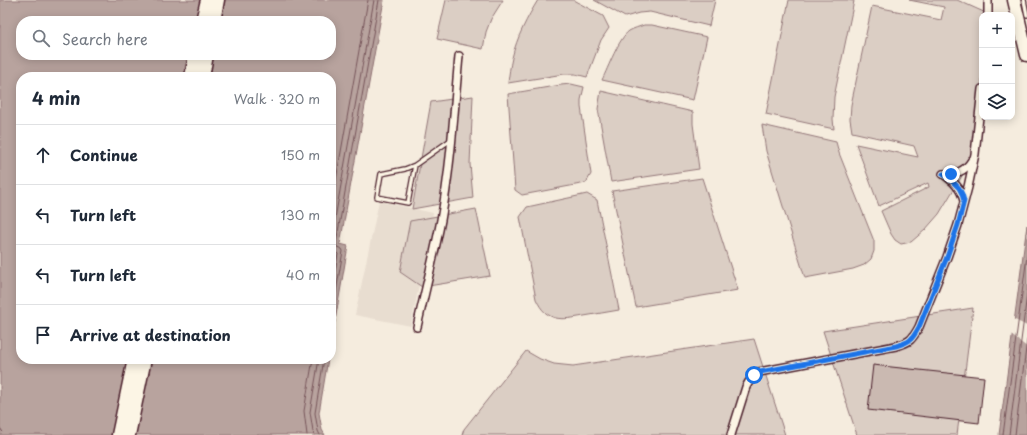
<!DOCTYPE html>
<html lang="en">
<head>
<meta charset="utf-8">
<style>
	body { margin:0; font-family:"Playpen Sans",sans-serif; background:#f6f6f7; color:#1f2937 }
	.controls { position:absolute; right:12px; top:12px; display:grid; overflow:hidden; border-radius:8px; box-shadow:0 2px 10px #0003 }
	.controls button { width:36px; height:36px; display:grid; place-items:center; padding:0; border:0; border-bottom:1px solid #e0e1e3; background:#fff; color:#1f2937; font:20px sans-serif }
	.stop { position:absolute; width:12px; height:12px; margin:-9px; border:3px solid #1a73e8; border-radius:50%; background:#fff }
	.stop.end { background:#1a73e8; border-color:#fff; box-shadow:0 1px 4px #0008 }
	.list { margin:0; padding:0; list-style:none }
	h2 { display:flex; justify-content:space-between; align-items:center; height:52px; margin:0; padding:0 16px; font-size:17px }
	h2 small { font-size:13px; font-weight:400; color:#747a83 }
	.list li { display:grid; grid-template-columns:26px 1fr auto; gap:12px; align-items:center; box-sizing:border-box; height:60px; padding:0 16px; border-top:1px solid #e0e1e3 }
	.list b { display:block; font-size:15px; white-space:nowrap }
	.list em { font-size:13px; font-style:normal; color:#747a83 }
	.icon { flex:none; width:22px; height:22px; fill:none; stroke:currentColor; stroke-width:2; stroke-linecap:round; stroke-linejoin:round }
	.map { position:relative; flex:none; width:1027px; height:435px; overflow:hidden }
	.search { position:absolute; background:#fff; box-shadow:0 2px 10px #0003; left:16px; top:16px; width:320px; height:44px; display:flex; align-items:center; gap:10px; box-sizing:border-box; padding:0 14px; border-radius:16px; color:#747a83; font-size:15px }
	.panel { position:absolute; background:#fff; box-shadow:0 2px 10px #0003; left:16px; top:72px; width:320px; height:292px; border-radius:16px }
	.map>svg:first-child { display:block }
	.built { fill:#e8ddd0 }
	.green { fill:#dbcec4; stroke:#927678 }
	.water { fill:#b8a39e; stroke:#8c6e70; fill-rule:evenodd }
	.pier { fill:#f5ecde }
	.lines { fill:none; stroke-linecap:round; stroke-linejoin:round }
	.shore { stroke:#765459; stroke-width:1 }
	.ferry { stroke:#704d53; stroke-width:1; stroke-dasharray:5 4; stroke-linecap:butt }
	.building { fill:#cab9b1; stroke:#4a1f2b }
	.lane-casing { stroke:#4a1f2b; stroke-width:6 }
	.street-casing { stroke:#4a1f2b; stroke-width:10 }
	.primary-casing { stroke:#4a1f2b; stroke-width:15 }
	.lane { stroke:#fcf5e5; stroke-width:3.5 }
	.street { stroke:#fcf5e5; stroke-width:7 }
	.primary { stroke:#fcf5e5; stroke-width:12 }
	.route { stroke:#1a73e8; stroke-width:5 }
</style>
</head>
<body>
<div class="map">
<svg width="1027" height="435" viewBox="0 0 1027 435">
	<rect width="100%" height="100%" fill="#f5ecde"/>
	<filter id="ink" filterUnits="userSpaceOnUse"><feTurbulence type="fractalNoise" baseFrequency=".025" numOctaves="2"/><feDisplacementMap in="SourceGraphic" scale="8" xChannelSelector="R" yChannelSelector="G"/><feConvolveMatrix kernelMatrix="1 2 1 2 8 2 1 2 1" color-interpolation-filters="sRGB"/></filter>
	<g filter="url(#ink)">
		<path class="built" d="M379,201L433,213L411,326L355,315Z"/>
		<path class="green" d="M446,0H503L491,19L486,32L483,49L437,39Z
			M538,0H573L603,16L609,28L601,40L587,77L575,74H564L508,83C509,75 510,66 512,58C517,37 527,18 538,0Z
			M594,0H715L709,26L650,12L639,13L625,17Z
			M789,0H848L854,1L834,97L833,119L834,129L766,114Z
			M909,0H957L986,13L989,15H982V117L975,154L939,214L925,230L911,242L901,244L895,240L891,234L881,211L929,187L928,183L879,206L856,144L918,157L914,146L852,132L850,119L851,105L872,6L941,20L944,7Z
			M644,25H652L707,37L693,100L602,80C608,68 619,38 629,31C634,28 639,27 644,25Z
			M571,84L584,87L581,100V107L591,174L586,183L522,195L515,190L508,94L561,85Z
			M601,91L693,112V124L699,169L611,182L598,109Z
			M473,96L470,164L473,198L412,209L431,102Z
			M762,125L836,142L839,153L874,241V251L871,259L864,265L853,269L805,278L766,151Z
			M702,178L738,290L636,307L612,191Z
			M587,194L597,200L619,310C607,312 596,314 584,316C562,320 547,323 536,299L520,217L527,207Z
			M476,209L490,276L422,287L400,272L410,221Z
			M973,308L957,435H857L823,331Z
			M754,339L785,435H462L464,429L526,351L540,359L554,364L573,366Z"/>
		<path class="water" d="M0,0H384L340,244L348,246L331,344V77H21V359H328L319,413L322,430L325,435H0ZM21,21H331V55H21Z
			M1027,225V435H999Z"/>
		<path class="pier" d="M1013,319L1027,326V347L1011,335Z"/>
		<g class="lines">
			<path class="shore" d="M331,208L368,0
				M331,241L374,0
				M331,245L333,249L338,254L331,292
				M331,321L343,251L342,249L337,247L336,243L379,0
				M307,435L304,411L313,359
				M314,435L313,431L310,412L319,359
				M320,435L318,431L315,413L324,359
				M1003,435L1027,256
				M1009,435L1027,294
				M1015,435L1027,340"/>
			<path class="ferry" d="M0,428L5,435"/>
		</g>
		<path class="building" d="M873,365L984,377L979,423L868,410Z"/>
		<g class="lines">
			<g class="lane-casing">
				<path id="lane" d="M1024,0L1027,15
					M415,165L408,203L377,197L381,174L405,169L415,165L452,139"/>
			</g>
			<g class="street-casing">
				<path id="street" d="M988,0V15
					M943,174C956,174 965,172 972,160
					M943,174C953,181 961,188 964,201
					M417,327C425,291 434,256 441,220C451,166 454,111 459,56
					M731,435L746,387C749,381 753,376 759,372L896,346C910,342 912,340 919,327L947,257L958,225L968,187L975,154L982,89"/>
			</g>
			<g class="primary-casing">
				<path id="primary" d="M1014,0L1027,55
					M202,21L207,0
					M214,21L218,0
					M191,77L195,55
					M203,77L207,55
					M118,435L134,359
					M129,435L145,359"/>
			</g>
			<use href="#lane" class="lane"/>
			<use href="#street" class="street"/>
			<use href="#primary" class="primary"/>
		</g>
	</g>
	<g class="lines" filter="url(#ink)">
		<path class="route" d="M754,375L760,372L896,346C910,342 912,340 919,327L947,257L958,225L964,201L962,194L959,188L953,182L943,174H951"/>
	</g>
</svg>
<div class="controls">
<button>+</button>
<button>−</button>
<button><svg class="icon" aria-label="layers" viewBox="0 0 24 24"><path d="M12 4l9 5-9 5-9-5zM3 14l9 5 9-5"/></svg></button>
</div>
<div class="stop" style="left:754px;top:375px"></div>
<div class="stop end" style="left:951px;top:174px"></div>
<div class="search"><svg class="icon" aria-label="search" viewBox="0 0 24 24"><circle cx="10" cy="10" r="6"/><path d="M15 15l6 6"/></svg>Search here</div>
<section class="panel">
<h2>4 min<small>Walk · 320 m</small></h2>
<ul class="list">
<li><svg class="icon" aria-label="ahead" viewBox="0 0 24 24"><path d="M12 20V5M6 11l6-6 6 6"/></svg><div><b>Continue</b></div><em>150 m</em></li>
<li><svg class="icon" aria-label="left" viewBox="0 0 24 24"><path d="M17 20v-9H6M10 6l-5 5 5 5"/></svg><div><b>Turn left</b></div><em>130 m</em></li>
<li><svg class="icon" aria-label="left" viewBox="0 0 24 24"><path d="M17 20v-9H6M10 6l-5 5 5 5"/></svg><div><b>Turn left</b></div><em>40 m</em></li>
<li><svg class="icon" aria-label="arrive" viewBox="0 0 24 24"><path d="M6 21V4h12l-3 4 3 4H6"/></svg><div><b>Arrive at destination</b></div></li>
</ul>
</section>
</div>
</body>
</html>
